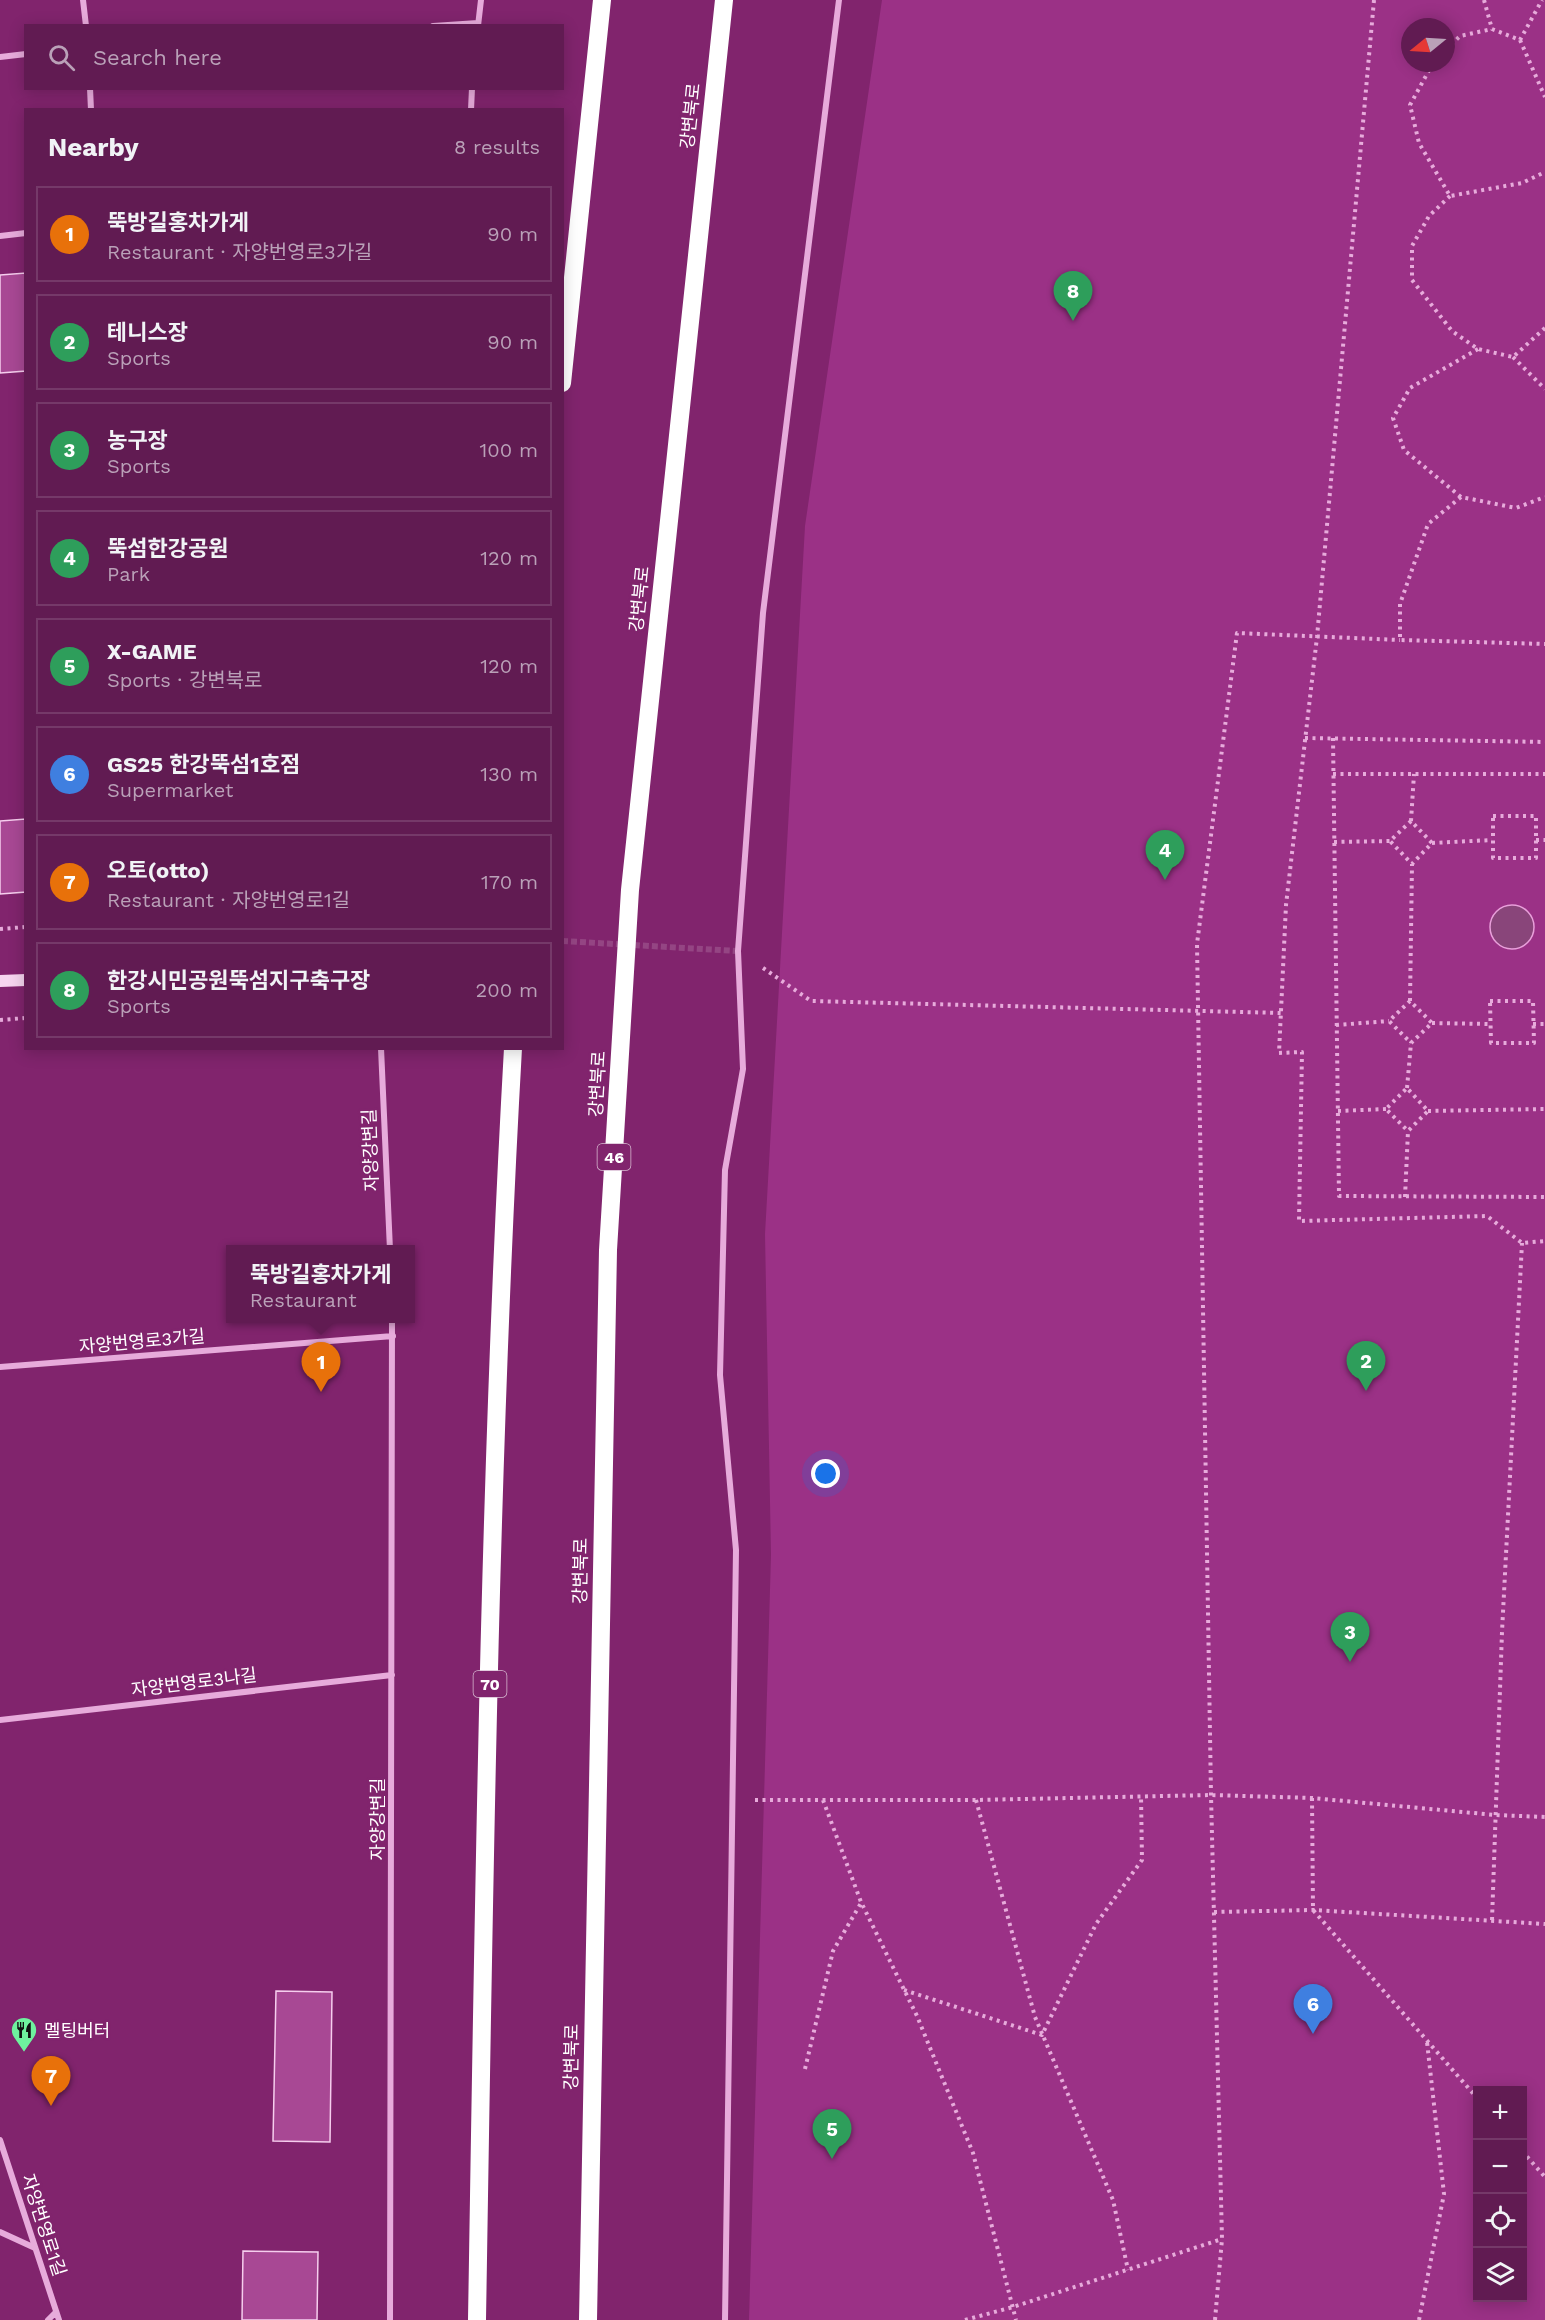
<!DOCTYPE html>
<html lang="en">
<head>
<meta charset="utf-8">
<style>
	body { margin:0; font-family:"Work Sans","Noto Sans KR",sans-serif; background:#672459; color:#f1f3f6 }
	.controls { position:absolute; right:18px; bottom:18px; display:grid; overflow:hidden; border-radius:0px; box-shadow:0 3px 15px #0003 }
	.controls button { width:54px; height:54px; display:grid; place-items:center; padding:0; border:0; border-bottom:2px solid #753969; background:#611b52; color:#f1f3f6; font:30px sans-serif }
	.compass { position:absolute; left:1401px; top:18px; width:54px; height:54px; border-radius:50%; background:#611b52; box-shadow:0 3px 15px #0003; rotate:252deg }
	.you { position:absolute; left:826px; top:1474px; width:21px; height:21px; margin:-15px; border:4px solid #fff; border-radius:50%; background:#1a73e8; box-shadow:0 0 0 9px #1a73e833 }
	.badge { display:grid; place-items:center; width:39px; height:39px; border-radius:50%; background:#95b2f1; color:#fff; font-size:20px; font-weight:700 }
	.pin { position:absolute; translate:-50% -50px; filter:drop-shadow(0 2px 3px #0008) }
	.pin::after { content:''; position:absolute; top:32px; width:21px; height:18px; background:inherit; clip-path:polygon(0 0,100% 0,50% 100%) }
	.popup { position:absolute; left:226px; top:1245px; width:189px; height:78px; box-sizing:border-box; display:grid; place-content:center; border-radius:0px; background:#611b52; filter:drop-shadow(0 2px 4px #0005); font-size:20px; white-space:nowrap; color:#baa1b8 }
	.popup b { font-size:22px; color:#f1f3f6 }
	.popup::after { content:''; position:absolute; left:50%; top:100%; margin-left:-12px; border:12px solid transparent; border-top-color:#611b52 }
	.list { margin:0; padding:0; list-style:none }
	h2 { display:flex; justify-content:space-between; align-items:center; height:78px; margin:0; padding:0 24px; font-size:26px }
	h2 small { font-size:20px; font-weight:400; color:#baa1b8 }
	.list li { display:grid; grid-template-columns:39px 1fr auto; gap:18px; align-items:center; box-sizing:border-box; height:96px; margin:0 12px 12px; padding:0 12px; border:2px solid #753969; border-radius:0px }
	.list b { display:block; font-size:22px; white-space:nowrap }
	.list p { margin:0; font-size:20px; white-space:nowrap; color:#baa1b8 }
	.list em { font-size:20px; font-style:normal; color:#baa1b8 }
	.icon { flex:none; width:33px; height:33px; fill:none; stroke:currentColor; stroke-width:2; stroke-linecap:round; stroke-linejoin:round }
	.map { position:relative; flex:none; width:1545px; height:2320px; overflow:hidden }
	.search { position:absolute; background:#611b52; box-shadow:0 3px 15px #0003; left:24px; top:24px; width:540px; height:66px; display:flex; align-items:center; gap:15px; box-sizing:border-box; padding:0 21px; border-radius:0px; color:#baa1b8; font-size:22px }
	.panel { position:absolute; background:#611b52; box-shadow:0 3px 15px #0003; left:24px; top:108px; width:540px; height:942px; border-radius:0px }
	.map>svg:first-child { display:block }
	.green { fill:#9b3186; fill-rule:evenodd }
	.water { fill:#89457a; stroke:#e89fda; stroke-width:1.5 }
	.building { fill:#a84894; stroke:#f6ceee; stroke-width:1.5 }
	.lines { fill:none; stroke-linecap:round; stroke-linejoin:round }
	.street-tunnel { stroke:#944583; stroke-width:6; stroke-dasharray:6 3; stroke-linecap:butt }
	.path { stroke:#e7abdb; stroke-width:4; stroke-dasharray:3 4.5; stroke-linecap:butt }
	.street { stroke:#e7abdb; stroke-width:6 }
	.secondary { stroke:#f6d5ef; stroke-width:12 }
	.highway { stroke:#fff; stroke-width:18 }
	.labels { text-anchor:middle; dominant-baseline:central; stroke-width:5; stroke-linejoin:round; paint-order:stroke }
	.shield { fill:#81246d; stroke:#d9bdd3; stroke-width:1.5 }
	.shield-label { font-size:16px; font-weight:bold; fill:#fff }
	.street-label { font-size:18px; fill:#fff; stroke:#81246d }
	.poi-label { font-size:18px; fill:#fff; stroke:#81246d; text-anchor:start }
</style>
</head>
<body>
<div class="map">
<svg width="1545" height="2320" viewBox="0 0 1545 2320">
	<rect width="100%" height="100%" fill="#81246d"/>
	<path class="green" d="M882,0H1545V2320H749L771,1555L765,1234L805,526ZM1410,27H1446V63H1410ZM1478,2090H1522V2298H1478Z"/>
	<path class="water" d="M1490 927a22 22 0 1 1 44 0a22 22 0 1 1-44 0Z"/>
	<path class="building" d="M26,273V371L0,373V275Z
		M26,819V892L0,894V821Z
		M276,1991L332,1992L330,2142L273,2141Z
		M243,2251L318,2252L317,2320H242Z"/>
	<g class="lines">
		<path class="street-tunnel" d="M562,941L738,951"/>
		<path class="path" d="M1374,0L1317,637L1286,905L1279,1053L1302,1052L1299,1221L1487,1216L1522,1243L1545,1241
			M1484,0L1492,29L1520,40L1542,0
			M1520,40L1545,97
			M1446,50L1460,36L1492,29
			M1433,63L1410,105L1419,143L1450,196L1522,183L1545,172
			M1450,196L1429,216L1412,246V280L1452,331L1478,349L1513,357L1545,328
			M1478,349L1410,388L1393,418L1404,450L1461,497L1516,508L1545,497
			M1513,357L1545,389
			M1461,497L1428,524L1400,604V640L1545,644
			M1305,738L1545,742
			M1333,738L1339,1196L1545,1197
			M1333,774H1545
			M1493,816H1536V858H1493Z
			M1411,821L1414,774
			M1536,840H1545
			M1334,842L1390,841
			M1432,843L1492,840
			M0,929L26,927
			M763,968L811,1001L1281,1013
			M1410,1001L1412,864L1390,841L1411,821L1432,843L1412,864
			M1490,1001H1533L1534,1043H1491Z
			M0,1020L26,1018
			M1432,1023L1490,1024
			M1533,1024H1545
			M1336,1025L1389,1021
			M1407,1088L1411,1043L1432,1023L1410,1001L1389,1021L1411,1043
			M1338,1111L1386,1109
			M1428,1111L1545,1109
			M1405,1197L1408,1131L1428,1111L1407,1088L1386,1109L1408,1131
			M1312,1798L1313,1910L1478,2099
			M755,1800H976L1211,1795L1312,1798L1495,1815L1545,1817
			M823,1800L861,1902L917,2016L973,2153L1016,2320
			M976,1800L1035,2017L1113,2200L1128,2270
			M1214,1912L1313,1910L1545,1924
			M1492,1920L1502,1632L1522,1243
			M904,1990L1042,2035L1096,1924L1142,1860L1141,1795
			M805,2069L833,1951L861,1903
			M1522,2151L1545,2177
			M965,2320L1013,2307L1222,2239
			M1215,2320L1222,2239L1211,1795L1197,944L1237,633L1400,640
			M1419,2320L1444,2194L1427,2042"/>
		<path class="street" d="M83,0L86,26
			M433,26L478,23
			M478,26L481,0
			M0,57L26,54
			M90,88L91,110
			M471,110L472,88
			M0,236L26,233
			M381,1048L390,1250
			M0,1367L393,1336
			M0,1720L392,1675
			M0,2140L59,2320
			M0,2232L35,2248
			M48,2320L56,2312
			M390,2320L392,1318
			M725,2320L736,1550L720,1375L725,1170L743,1069L738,951L763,613L839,0"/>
		<path class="secondary" d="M0,981L26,980"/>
		<path class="highway" d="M562,383L602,0
			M477,2320C484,1896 489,1472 513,1048
			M588,2320L608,1250L630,890L724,0"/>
	</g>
	<defs>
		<g id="restaurant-pin" transform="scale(1.35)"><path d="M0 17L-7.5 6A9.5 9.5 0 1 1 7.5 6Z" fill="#6ef29e" stroke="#81246d"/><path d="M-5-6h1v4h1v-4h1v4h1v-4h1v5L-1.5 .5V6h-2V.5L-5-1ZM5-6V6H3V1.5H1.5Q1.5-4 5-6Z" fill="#111"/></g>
	</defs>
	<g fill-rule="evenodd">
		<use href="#restaurant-pin" x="24" y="2030"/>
	</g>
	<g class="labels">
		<g class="shield">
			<rect x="597.5" y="1144" width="33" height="26" rx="4.5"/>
			<rect x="473.5" y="1671" width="33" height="26" rx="4.5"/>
		</g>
		<g class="shield-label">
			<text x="614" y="1157">46</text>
			<text x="490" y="1684">70</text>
		</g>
		<g class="street-label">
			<text transform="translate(690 116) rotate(-84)">강변북로</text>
			<text transform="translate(639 599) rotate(-84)">강변북로</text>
			<text transform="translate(597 1084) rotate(-87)">강변북로</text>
			<text transform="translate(370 1150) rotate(-92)">자양강변길</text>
			<text transform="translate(142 1341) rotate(-5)">자양번영로3가길</text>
			<text transform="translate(580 1571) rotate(-89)">강변북로</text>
			<text transform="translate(194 1682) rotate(-7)">자양번영로3나길</text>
			<text transform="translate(377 1819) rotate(-90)">자양강변길</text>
			<text transform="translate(571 2057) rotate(-89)">강변북로</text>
			<text transform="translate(44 2225) rotate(72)">자양번영로1길</text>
		</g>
		<g class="poi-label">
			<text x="44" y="2030">멜팅버터</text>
		</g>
	</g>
</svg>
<div class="controls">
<button>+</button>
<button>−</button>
<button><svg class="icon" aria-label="locate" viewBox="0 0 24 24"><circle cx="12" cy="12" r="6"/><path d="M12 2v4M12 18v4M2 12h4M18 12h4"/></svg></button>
<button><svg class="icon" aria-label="layers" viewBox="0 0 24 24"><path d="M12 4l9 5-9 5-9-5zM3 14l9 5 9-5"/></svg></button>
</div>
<svg class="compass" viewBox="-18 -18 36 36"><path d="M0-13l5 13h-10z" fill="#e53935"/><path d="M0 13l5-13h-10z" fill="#baa1b8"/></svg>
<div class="you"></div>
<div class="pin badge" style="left:321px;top:1392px;background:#e8710a">1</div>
<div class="popup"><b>뚝방길홍차가게</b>Restaurant</div>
<div class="pin badge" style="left:1366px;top:1391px;background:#2e9e5b">2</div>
<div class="pin badge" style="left:1350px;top:1662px;background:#2e9e5b">3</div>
<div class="pin badge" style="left:1165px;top:880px;background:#2e9e5b">4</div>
<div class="pin badge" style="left:832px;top:2159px;background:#2e9e5b">5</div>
<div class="pin badge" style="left:1313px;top:2034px;background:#3f7fe0">6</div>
<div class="pin badge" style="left:51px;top:2106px;background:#e8710a">7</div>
<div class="pin badge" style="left:1073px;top:321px;background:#2e9e5b">8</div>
<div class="search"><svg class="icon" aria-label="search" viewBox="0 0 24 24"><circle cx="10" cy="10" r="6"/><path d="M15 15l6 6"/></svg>Search here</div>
<section class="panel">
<h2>Nearby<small>8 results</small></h2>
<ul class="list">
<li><span class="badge" style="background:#e8710a">1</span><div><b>뚝방길홍차가게</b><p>Restaurant · 자양번영로3가길</p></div><em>90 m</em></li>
<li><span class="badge" style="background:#2e9e5b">2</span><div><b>테니스장</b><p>Sports</p></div><em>90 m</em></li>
<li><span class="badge" style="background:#2e9e5b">3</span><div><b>농구장</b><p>Sports</p></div><em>100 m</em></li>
<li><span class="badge" style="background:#2e9e5b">4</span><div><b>뚝섬한강공원</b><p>Park</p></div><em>120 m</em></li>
<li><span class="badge" style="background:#2e9e5b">5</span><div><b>X-GAME</b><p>Sports · 강변북로</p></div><em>120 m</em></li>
<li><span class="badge" style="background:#3f7fe0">6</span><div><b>GS25 한강뚝섬1호점</b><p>Supermarket</p></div><em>130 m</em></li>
<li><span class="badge" style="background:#e8710a">7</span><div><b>오토(otto)</b><p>Restaurant · 자양번영로1길</p></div><em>170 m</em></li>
<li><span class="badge" style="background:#2e9e5b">8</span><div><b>한강시민공원뚝섬지구축구장</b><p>Sports</p></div><em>200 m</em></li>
</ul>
</section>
</div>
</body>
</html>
